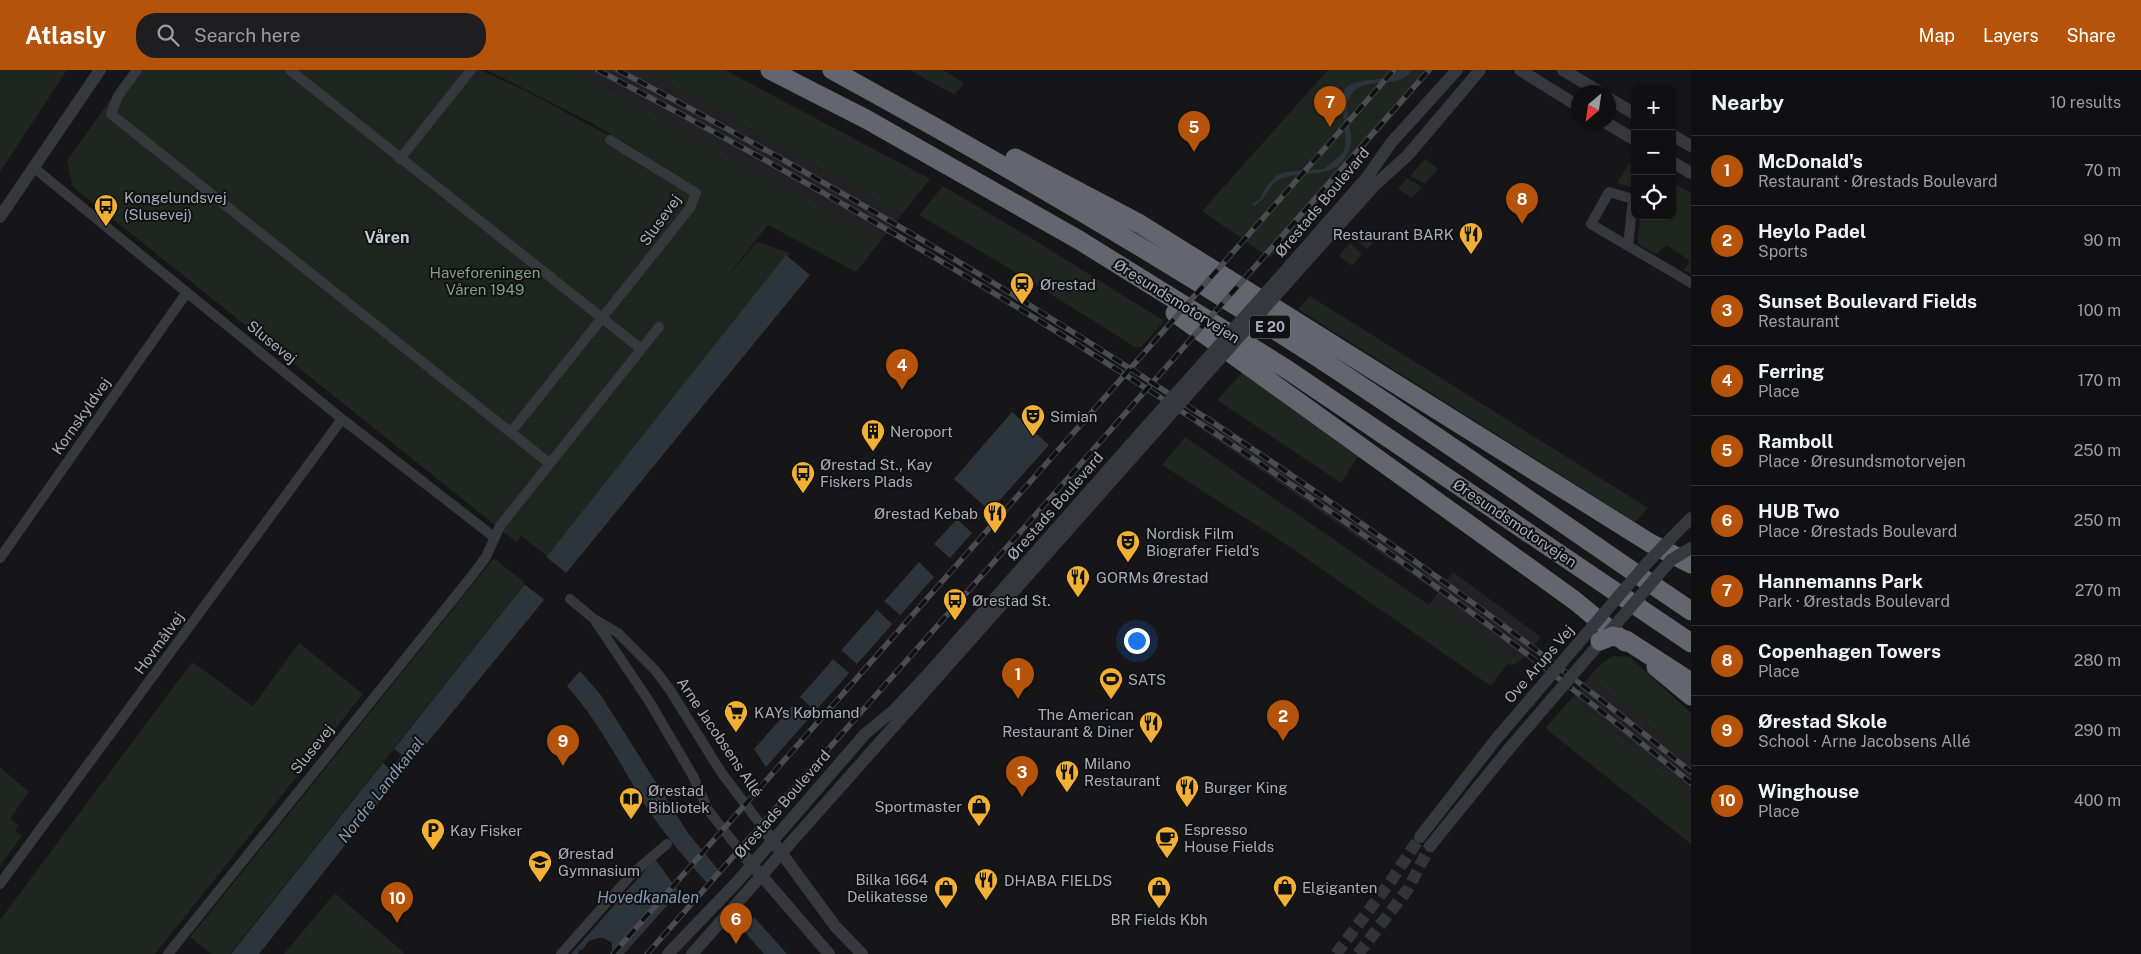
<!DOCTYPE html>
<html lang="en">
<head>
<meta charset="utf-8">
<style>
	body { margin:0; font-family:"Public Sans",sans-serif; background:#1e1e20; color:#f1f3f6 }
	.controls { position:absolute; right:15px; top:15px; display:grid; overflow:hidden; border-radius:10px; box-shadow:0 1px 4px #0004 }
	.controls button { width:45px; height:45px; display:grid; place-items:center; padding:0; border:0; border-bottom:1px solid #303032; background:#101012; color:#f1f3f6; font:25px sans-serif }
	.compass { position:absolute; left:1571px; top:15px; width:45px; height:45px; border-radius:50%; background:#101012; box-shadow:0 1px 4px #0004; rotate:209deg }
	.you { position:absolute; left:1136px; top:570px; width:18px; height:18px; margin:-12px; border:4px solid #fff; border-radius:50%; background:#1a73e8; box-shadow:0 0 0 8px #1a73e833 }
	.badge { display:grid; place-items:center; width:32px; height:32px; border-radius:50%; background:#b45309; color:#fff; font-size:16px; font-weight:700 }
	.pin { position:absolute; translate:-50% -41px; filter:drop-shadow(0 1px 2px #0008) }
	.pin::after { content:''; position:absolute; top:26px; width:18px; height:15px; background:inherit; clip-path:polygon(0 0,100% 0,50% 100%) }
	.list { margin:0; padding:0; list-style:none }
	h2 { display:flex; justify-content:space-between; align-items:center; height:65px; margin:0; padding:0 20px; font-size:21px }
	h2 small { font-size:16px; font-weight:400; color:#9c9d9f }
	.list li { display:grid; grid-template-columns:32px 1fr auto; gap:15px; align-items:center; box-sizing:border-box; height:70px; padding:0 20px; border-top:1px solid #303032 }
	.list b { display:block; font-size:19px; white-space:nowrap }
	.list p { margin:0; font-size:16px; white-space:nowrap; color:#9c9d9f }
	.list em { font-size:16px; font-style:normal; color:#9c9d9f }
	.icon { flex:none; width:28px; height:28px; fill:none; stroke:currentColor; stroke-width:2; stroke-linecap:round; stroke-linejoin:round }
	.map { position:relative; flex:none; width:1691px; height:884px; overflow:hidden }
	header { display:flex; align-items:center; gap:30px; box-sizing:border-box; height:70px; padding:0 25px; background:#b45309; color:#fff }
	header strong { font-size:24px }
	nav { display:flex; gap:28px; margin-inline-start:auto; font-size:18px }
	.search { width:350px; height:45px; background:#1e1e20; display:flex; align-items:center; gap:12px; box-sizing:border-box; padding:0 18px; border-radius:20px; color:#9c9d9f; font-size:19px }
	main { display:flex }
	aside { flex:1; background:#101012 }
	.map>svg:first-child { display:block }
	.built { fill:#222225 }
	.green { fill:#1e261f }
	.water { fill:#2c353c }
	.pier { fill:#161618 }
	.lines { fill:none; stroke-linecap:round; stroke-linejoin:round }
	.tertiary-tunnel { stroke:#333438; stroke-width:12; stroke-dasharray:12 6; stroke-linecap:butt }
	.minor { stroke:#37383d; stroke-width:10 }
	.tertiary { stroke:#37383d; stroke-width:12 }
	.motorway { stroke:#63666e; stroke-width:19 }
	.rail-casing { stroke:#4a4c52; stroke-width:5.5 }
	.rail { stroke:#111113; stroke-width:4; stroke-dasharray:11; stroke-linecap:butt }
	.tertiary-bridge { stroke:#37383d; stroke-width:12 }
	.motorway-bridge { stroke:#63666e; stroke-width:19 }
	.labels { text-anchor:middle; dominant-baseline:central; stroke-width:4; stroke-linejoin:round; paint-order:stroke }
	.shield { fill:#111113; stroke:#7b7e86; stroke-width:1 }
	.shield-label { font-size:14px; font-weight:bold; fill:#a8adb8 }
	.poi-label { font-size:15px; fill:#a8adb8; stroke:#111113; text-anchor:start }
	.street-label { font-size:15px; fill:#a8adb8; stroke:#111113 }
	.park-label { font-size:15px; fill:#7fa381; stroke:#111113 }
	.neighbourhood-label { font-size:16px; font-weight:bold; fill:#c9ccd4; stroke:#111113 }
	.water-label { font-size:16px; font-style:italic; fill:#7f9bb3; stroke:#111113 }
</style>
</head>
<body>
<header>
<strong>Atlasly</strong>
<div class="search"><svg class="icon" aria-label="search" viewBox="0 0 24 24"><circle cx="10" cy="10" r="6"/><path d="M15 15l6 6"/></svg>Search here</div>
<nav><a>Map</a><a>Layers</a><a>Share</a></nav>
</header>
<main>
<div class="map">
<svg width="1691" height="884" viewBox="0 0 1691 884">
	<rect width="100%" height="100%" fill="#161618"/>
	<path class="built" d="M575,0H644L902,144L882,169Z
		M1206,343L1447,510L1453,502L1541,567L1520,591L1434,528L1438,523L1195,355Z
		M1589,607L1691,689V723L1573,627Z"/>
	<path class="green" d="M0,0H67L0,102Z
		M131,0H480L526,21L648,87L592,53L487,0H575L882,169L856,202L768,155L723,212L757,172L790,183L547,486L521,466L516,472L73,117L67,91Z
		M644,0H725L930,109L902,144Z
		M909,0H943L964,13L955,25Z
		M1328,0H1433L1270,188L1202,141Z
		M1425,89L1438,99L1425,114L1410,106Z
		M1632,89L1635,90V118L1617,113Z
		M1407,108L1422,117L1412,128L1398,119Z
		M1672,112L1691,123V204L1684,200L1690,191L1667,175L1656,184L1638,174L1640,146H1672Z
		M943,116L1031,168L1164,251L1141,277H1135L1019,204L919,145Z
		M1362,159L1377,168L1367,179L1354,168Z
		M1350,173L1362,184L1352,196L1339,186Z
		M1310,226L1648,438L1635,452L1298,239Z
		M1243,302L1359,385L1341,413L1217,330Z
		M1185,367L1429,535L1434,528L1520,591L1514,595L1507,594L1491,616L1281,471L1162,395Z
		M494,488L525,513L230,884H212L190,867Z
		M299,573L363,624L155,884H0V850L192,592L253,636Z
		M1614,586L1630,587L1691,643V689L1589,607L1603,592Z
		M1573,627L1691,723V774L1545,658Z
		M0,697L29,722L10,749L19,756L15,761L22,766L0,796Z
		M335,823L405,884H284Z"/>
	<path class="water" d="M1398,0H1412C1401,20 1369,6 1354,21C1338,37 1357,63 1349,81C1336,111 1308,99 1283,108C1268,113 1267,130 1254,136L1252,134L1260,129L1266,117L1277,105L1286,102L1324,99L1343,83L1346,74L1342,31L1345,18C1361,6 1385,14 1398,0Z
		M786,185L810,205L387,722L259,884H231Z
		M1012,342L1049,375L990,441L954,409Z
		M957,449L972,463L950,488L934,474Z
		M919,492L934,507L766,697L754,679Z
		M580,601L600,624L688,763L721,803L710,816C686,790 664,764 645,735C620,694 599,652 567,616Z
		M655,789L679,822L624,884H571Z
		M754,847L787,884H764L743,860Z"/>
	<path class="pier" d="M545,486L569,505L547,532L523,513Z
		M884,531L900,545L892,554L877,540Z
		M841,580L857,594L849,603L833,589Z
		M800,627L815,641L808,649L792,635Z
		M394,679L402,685L390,699L383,693Z
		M598,868H604L612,873V884H578L579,880H582L589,871Z"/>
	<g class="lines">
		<path class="tertiary-tunnel" d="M1336,884L1393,808L1420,767
			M1358,884L1408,819L1430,776"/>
		<path class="minor" d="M137,0L118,26L111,44L549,393
			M290,0L641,279
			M400,89L471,0
			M33,97L342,349L494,467
			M1628,176L1633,129L1609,122L1591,154C1624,174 1658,193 1691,213
			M511,362L690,138L696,123L610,70
			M0,488L187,222
			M570,529L594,549L618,563L655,600L670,620L721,702L764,759
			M596,552L649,631L693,706L708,740L742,783
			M0,814L342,349
			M168,884L471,507L486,487L500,456L659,257
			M561,884L632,804L667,774"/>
		<path class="tertiary" d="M1520,0L1578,36
			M1563,0L1600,22
			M1608,28L1635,44
			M1605,52L1635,70
			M1672,65L1691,76
			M1672,92L1691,103
			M0,147L100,0
			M1286,200L1368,106L1391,73L1457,0
			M1294,205L1375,115L1408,85L1480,0
			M764,759L835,856L862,884
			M1420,767L1497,668
			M1430,776L1508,680
			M742,783L829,884
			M668,884L737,812L865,664L894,640L929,603L1130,375
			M692,884L1139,380"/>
		<path class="motorway" d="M770,0L866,49L1079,170L1288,300L1691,573
			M832,0C995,89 1155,183 1311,283C1439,366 1564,455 1691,541
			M1015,88L1140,154L1650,473L1691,494
			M1175,243L1574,530L1625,572
			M1656,597L1691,626"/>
		<g class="rail-casing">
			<path id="rail" d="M598,0C984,202 1354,438 1691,713
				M618,0C852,123 1079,260 1297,409C1432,501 1565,598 1691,702
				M613,884L1394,0
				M647,884L1429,0"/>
		</g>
		<use href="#rail" class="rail"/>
		<path class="tertiary-bridge" d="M1130,375L1286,200
			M1139,380L1294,205
			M1497,668L1647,493L1691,448
			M1508,680L1671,490L1691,478"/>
		<path class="motorway-bridge" d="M1600,571L1613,566L1626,570L1691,612"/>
	</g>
	<defs>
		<g id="bus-pin" transform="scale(1.25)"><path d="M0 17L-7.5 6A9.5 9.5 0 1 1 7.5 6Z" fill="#f2b134" stroke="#111113"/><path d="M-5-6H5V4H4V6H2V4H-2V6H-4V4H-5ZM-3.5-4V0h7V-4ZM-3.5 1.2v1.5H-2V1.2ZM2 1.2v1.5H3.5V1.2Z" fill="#111"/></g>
		<g id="restaurant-pin" transform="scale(1.25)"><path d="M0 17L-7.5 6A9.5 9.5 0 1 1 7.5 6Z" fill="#f2b134" stroke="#111113"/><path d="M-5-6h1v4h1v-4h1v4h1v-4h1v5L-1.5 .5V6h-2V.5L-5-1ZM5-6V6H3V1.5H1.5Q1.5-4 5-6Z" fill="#111"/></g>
		<g id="station-pin" transform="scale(1.25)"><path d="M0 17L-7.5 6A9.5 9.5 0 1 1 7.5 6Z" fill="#f2b134" stroke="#111113"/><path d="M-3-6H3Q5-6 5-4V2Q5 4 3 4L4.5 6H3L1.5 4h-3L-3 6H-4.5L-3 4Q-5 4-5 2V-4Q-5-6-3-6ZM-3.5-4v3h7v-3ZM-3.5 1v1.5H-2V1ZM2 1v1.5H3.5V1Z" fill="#111"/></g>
		<g id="theatre-pin" transform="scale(1.25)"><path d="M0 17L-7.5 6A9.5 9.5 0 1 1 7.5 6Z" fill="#f2b134" stroke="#111113"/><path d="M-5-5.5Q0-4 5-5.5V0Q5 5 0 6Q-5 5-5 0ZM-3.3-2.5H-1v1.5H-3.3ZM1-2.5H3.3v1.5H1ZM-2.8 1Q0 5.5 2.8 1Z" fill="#111"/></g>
		<g id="building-pin" transform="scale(1.25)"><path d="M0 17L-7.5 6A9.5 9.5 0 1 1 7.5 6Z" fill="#f2b134" stroke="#111113"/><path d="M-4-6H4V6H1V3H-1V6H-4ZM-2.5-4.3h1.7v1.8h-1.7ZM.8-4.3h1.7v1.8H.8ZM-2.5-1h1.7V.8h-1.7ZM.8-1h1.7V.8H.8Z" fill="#111"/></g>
		<g id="stadium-pin" transform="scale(1.25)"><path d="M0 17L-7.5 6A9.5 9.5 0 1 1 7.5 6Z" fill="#f2b134" stroke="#111113"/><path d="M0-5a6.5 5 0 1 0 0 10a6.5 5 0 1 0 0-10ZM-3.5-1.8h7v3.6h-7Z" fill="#111"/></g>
		<g id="supermarket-pin" transform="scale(1.25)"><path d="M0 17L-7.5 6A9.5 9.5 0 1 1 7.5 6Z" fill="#f2b134" stroke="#111113"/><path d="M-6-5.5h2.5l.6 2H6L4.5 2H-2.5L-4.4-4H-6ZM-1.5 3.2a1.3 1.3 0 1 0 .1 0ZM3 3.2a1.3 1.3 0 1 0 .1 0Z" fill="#111"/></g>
		<g id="library-pin" transform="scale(1.25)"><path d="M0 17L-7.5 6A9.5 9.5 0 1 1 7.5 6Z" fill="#f2b134" stroke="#111113"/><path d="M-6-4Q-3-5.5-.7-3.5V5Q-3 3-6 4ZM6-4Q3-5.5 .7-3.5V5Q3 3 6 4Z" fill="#111"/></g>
		<g id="shop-pin" transform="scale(1.25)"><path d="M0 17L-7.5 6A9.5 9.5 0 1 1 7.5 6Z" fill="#f2b134" stroke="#111113"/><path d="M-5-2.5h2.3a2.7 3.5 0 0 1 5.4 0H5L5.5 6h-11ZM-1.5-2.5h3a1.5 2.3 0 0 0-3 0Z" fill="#111"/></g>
		<g id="parking-pin" transform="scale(1.25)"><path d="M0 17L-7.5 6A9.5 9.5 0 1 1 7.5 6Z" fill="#f2b134" stroke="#111113"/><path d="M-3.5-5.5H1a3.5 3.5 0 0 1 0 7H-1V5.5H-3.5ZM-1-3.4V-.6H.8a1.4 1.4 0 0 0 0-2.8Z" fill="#111"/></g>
		<g id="cafe-pin" transform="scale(1.25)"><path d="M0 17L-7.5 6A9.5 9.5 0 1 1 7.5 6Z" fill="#f2b134" stroke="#111113"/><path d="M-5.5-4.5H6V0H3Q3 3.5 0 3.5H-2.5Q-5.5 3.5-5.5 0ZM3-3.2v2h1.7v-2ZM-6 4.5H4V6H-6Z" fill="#111"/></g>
		<g id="school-pin" transform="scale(1.25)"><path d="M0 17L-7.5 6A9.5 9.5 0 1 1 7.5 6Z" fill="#f2b134" stroke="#111113"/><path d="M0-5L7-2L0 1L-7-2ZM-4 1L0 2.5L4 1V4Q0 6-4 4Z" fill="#111"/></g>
	</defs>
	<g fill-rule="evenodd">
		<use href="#bus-pin" x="106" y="136"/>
		<use href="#restaurant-pin" x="1471" y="164"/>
		<use href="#station-pin" x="1022" y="214"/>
		<use href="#theatre-pin" x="1033" y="346"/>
		<use href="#building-pin" x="873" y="361"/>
		<use href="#bus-pin" x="803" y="403"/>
		<use href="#restaurant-pin" x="995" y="443"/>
		<use href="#theatre-pin" x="1128" y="472"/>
		<use href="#restaurant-pin" x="1078" y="507"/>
		<use href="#bus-pin" x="955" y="530"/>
		<use href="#stadium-pin" x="1111" y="609"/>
		<use href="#supermarket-pin" x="736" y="642"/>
		<use href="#restaurant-pin" x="1151" y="653"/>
		<use href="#restaurant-pin" x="1067" y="702"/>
		<use href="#restaurant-pin" x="1187" y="717"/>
		<use href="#library-pin" x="631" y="729"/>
		<use href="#shop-pin" x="979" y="736"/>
		<use href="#parking-pin" x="433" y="760"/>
		<use href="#cafe-pin" x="1167" y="768"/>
		<use href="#school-pin" x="540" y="792"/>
		<use href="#restaurant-pin" x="986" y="810"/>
		<use href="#shop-pin" x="1285" y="817"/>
		<use href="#shop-pin" x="946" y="818"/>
		<use href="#shop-pin" x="1159" y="818"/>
	</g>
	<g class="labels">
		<rect class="shield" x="1250" y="245.5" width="40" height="23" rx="4"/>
		<g class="shield-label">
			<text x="1270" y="257">E 20</text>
		</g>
		<g class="poi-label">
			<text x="124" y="127">Kongelundsvej<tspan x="124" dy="17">(Slusevej)</tspan></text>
			<text x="1454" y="164" text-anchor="end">Restaurant BARK</text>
			<text x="1040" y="214">Ørestad</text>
			<text x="1050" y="346">Simian</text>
			<text x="890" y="361">Neroport</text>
			<text x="820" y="394">Ørestad St., Kay<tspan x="820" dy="17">Fiskers Plads</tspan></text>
			<text x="978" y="443" text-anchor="end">Ørestad Kebab</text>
			<text x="1146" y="463">Nordisk Film<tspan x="1146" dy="17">Biografer Field's</tspan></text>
			<text x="1096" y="507">GORMs Ørestad</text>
			<text x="972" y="530">Ørestad St.</text>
			<text x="1128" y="609">SATS</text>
			<text x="754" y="642">KAYs Købmand</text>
			<text x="1134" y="644" text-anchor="end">The American<tspan x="1134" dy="17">Restaurant &amp; Diner</tspan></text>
			<text x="1084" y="693">Milano<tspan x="1084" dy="17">Restaurant</tspan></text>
			<text x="1204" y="717">Burger King</text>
			<text x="648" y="720">Ørestad<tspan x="648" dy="17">Bibliotek</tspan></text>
			<text x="962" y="736" text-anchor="end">Sportmaster</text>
			<text x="1184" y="759">Espresso<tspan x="1184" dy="17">House Fields</tspan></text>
			<text x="450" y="760">Kay Fisker</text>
			<text x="558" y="783">Ørestad<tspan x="558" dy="17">Gymnasium</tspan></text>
			<text x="928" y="809" text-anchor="end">Bilka 1664<tspan x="928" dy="17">Delikatesse</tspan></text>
			<text x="1004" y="810">DHABA FIELDS</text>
			<text x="1302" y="817">Elgiganten</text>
			<text x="1159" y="849" text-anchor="middle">BR Fields Kbh</text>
		</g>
		<g class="street-label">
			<text transform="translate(1322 132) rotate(-50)">Ørestads Boulevard</text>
			<text transform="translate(660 150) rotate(-54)">Slusevej</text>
			<text transform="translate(1177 231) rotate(32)">Øresundsmotorvejen</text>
			<text transform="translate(272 272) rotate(39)">Slusevej</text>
			<text transform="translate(81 346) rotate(-55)">Kornskyldvej</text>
			<text transform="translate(1055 436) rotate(-49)">Ørestads Boulevard</text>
			<text transform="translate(1515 453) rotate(34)">Øresundsmotorvejen</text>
			<text transform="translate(159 573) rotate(-54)">Hovmålvej</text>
			<text transform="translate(1539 594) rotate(-49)">Ove Arups Vej</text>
			<text transform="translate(720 667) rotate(56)">Arne Jacobsens Allé</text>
			<text transform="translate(312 679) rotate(-51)">Slusevej</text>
			<text transform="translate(782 734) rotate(-49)">Ørestads Boulevard</text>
		</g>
		<g class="park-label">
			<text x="485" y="202">Haveforeningen<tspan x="485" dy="17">Våren 1949</tspan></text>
		</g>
		<g class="neighbourhood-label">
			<text x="387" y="167">Våren</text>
		</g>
		<g class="water-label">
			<text transform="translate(381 720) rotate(-52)">Nordre Landkanal</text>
			<text x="648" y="827">Hovedkanalen</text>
		</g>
	</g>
</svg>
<div class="controls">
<button>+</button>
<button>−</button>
<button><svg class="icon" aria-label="locate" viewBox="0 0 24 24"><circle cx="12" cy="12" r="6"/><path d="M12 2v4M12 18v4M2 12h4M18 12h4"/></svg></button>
</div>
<svg class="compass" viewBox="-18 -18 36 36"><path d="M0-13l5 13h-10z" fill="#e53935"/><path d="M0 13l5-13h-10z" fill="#9c9d9f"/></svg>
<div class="you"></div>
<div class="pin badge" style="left:1018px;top:629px">1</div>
<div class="pin badge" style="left:1283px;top:671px">2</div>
<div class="pin badge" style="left:1022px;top:727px">3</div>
<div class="pin badge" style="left:902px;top:320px">4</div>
<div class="pin badge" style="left:1194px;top:82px">5</div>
<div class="pin badge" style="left:736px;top:874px">6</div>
<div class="pin badge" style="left:1330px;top:57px">7</div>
<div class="pin badge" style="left:1522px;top:154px">8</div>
<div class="pin badge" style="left:563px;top:696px">9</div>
<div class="pin badge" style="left:397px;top:853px">10</div>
</div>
<aside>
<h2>Nearby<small>10 results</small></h2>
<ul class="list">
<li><span class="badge">1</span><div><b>McDonald's</b><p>Restaurant · Ørestads Boulevard</p></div><em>70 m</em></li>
<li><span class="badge">2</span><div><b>Heylo Padel</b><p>Sports</p></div><em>90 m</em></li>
<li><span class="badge">3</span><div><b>Sunset Boulevard Fields</b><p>Restaurant</p></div><em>100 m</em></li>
<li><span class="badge">4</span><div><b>Ferring</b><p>Place</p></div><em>170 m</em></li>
<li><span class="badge">5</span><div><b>Ramboll</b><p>Place · Øresundsmotorvejen</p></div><em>250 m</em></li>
<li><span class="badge">6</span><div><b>HUB Two</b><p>Place · Ørestads Boulevard</p></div><em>250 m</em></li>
<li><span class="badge">7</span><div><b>Hannemanns Park</b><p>Park · Ørestads Boulevard</p></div><em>270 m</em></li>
<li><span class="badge">8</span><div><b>Copenhagen Towers</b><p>Place</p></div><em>280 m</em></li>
<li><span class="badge">9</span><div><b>Ørestad Skole</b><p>School · Arne Jacobsens Allé</p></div><em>290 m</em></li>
<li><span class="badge">10</span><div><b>Winghouse</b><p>Place</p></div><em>400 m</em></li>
</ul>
</aside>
</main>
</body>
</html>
